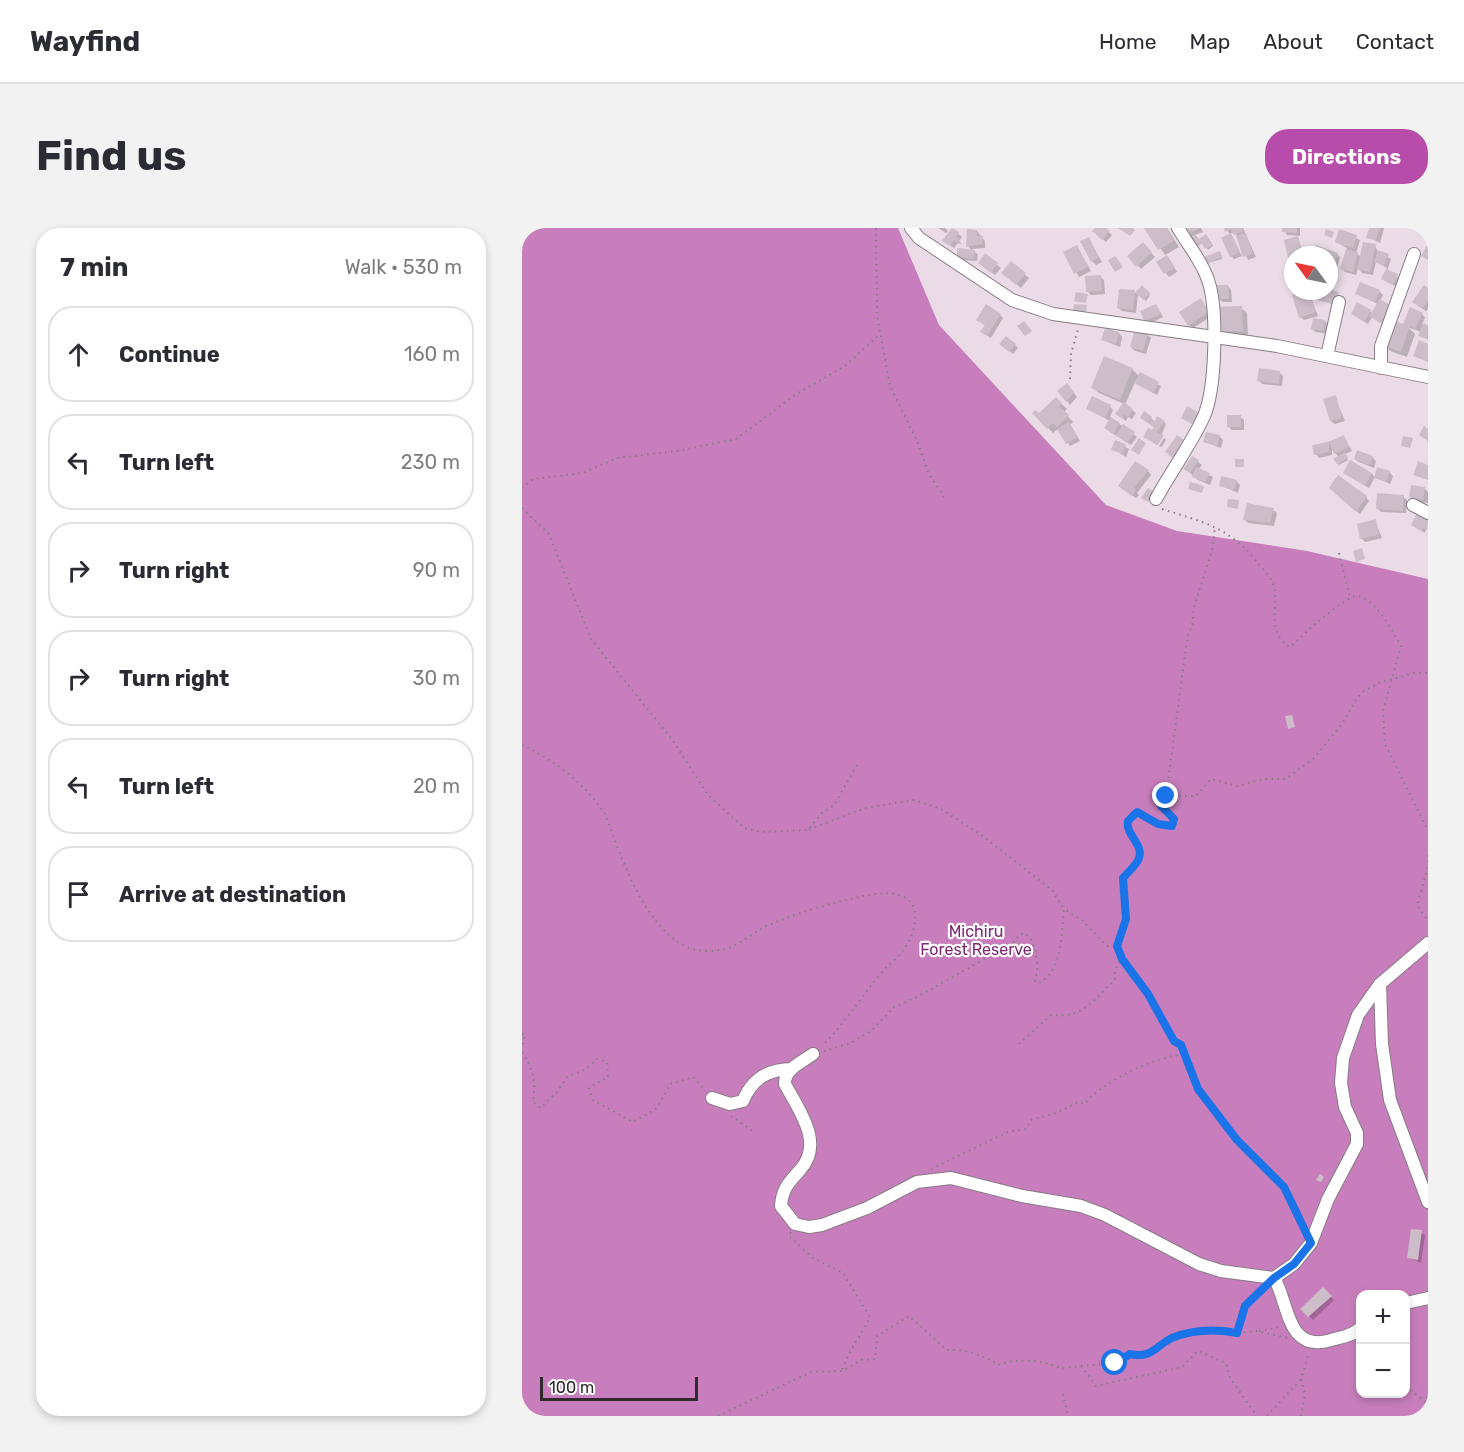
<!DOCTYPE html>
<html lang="en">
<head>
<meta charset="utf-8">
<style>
	body { margin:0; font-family:Rubik,sans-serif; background:#f2f2f3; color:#2b2b33 }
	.controls { position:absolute; right:18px; bottom:18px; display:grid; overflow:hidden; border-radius:12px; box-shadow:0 3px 9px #0003 }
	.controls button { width:54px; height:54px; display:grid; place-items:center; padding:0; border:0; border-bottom:2px solid #e1e1e2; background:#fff; color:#2b2b33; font:30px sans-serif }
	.compass { position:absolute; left:762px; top:18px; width:54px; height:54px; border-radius:50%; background:#fff; box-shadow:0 3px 9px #0003; rotate:303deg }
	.scale { position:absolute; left:18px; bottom:15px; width:158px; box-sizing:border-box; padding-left:6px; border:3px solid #302a2e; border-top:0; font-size:16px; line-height:21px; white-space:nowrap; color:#302a2e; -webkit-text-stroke:4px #fff; paint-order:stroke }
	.stop { position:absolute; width:18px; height:18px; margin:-14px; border:4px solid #1a73e8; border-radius:50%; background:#fff }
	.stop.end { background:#1a73e8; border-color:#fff; box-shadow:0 2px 6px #0008 }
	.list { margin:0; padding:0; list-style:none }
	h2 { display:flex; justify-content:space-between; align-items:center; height:78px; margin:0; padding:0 24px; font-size:26px }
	h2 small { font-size:20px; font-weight:400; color:#7c7c81 }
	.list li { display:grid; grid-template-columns:39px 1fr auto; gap:18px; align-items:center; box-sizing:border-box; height:96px; margin:0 12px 12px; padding:0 12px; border:2px solid #e1e1e2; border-radius:24px }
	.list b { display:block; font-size:22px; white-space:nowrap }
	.list em { font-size:20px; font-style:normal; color:#7c7c81 }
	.icon { flex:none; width:33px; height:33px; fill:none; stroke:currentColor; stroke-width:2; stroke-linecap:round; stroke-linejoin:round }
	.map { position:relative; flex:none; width:906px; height:1188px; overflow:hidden; border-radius:24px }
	header { display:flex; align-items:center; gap:36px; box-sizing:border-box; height:84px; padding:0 30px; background:#fff; border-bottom:2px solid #e1e1e2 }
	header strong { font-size:28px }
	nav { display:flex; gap:33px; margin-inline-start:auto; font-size:21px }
	.intro { display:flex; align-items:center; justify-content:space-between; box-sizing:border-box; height:144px; padding:0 36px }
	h1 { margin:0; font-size:42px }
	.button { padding:15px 27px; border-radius:24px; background:#b84cab; color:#fff; font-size:21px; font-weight:700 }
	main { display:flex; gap:36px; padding:0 36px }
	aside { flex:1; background:#fff; border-radius:24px; box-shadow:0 3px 9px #0003 }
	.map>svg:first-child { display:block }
	.forest { fill:#c87ebc; fill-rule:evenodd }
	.shadow { fill:#0003 }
	.building { fill:#ccbdc9 }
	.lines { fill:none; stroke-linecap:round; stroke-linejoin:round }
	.street-casing { stroke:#897c87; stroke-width:14 }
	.path { stroke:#877d84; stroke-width:2; stroke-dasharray:1.5 4.5; stroke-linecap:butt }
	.street { stroke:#fff; stroke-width:12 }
	.route { stroke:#1a73e8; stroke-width:8 }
	.labels { text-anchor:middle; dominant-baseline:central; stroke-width:4.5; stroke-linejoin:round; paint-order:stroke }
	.park-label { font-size:16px; fill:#7e2775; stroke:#fff }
</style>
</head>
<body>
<header>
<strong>Wayfind</strong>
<nav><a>Home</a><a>Map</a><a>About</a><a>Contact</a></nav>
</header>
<div class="intro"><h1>Find us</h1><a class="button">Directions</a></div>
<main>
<aside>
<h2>7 min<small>Walk · 530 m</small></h2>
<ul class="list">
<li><svg class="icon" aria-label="ahead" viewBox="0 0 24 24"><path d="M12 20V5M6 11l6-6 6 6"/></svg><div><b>Continue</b></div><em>160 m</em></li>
<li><svg class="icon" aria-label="left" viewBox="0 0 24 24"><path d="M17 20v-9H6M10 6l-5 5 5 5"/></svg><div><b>Turn left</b></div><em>230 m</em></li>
<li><svg class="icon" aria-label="right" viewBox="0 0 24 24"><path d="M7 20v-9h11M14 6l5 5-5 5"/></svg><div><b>Turn right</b></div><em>90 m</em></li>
<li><svg class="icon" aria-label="right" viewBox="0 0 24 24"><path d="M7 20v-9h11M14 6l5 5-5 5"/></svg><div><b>Turn right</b></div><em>30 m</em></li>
<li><svg class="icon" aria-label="left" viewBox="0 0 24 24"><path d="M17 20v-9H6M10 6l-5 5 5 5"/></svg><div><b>Turn left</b></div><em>20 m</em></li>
<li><svg class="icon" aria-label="arrive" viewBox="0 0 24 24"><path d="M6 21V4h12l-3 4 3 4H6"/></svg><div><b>Arrive at destination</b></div></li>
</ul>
</aside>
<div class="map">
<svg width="906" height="1188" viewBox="0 0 906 1188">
	<rect width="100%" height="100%" fill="#eadbe7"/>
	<path class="forest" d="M0,0H376L417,97L584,277L655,303L785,323L906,351V1188H0ZM838,1066H884V1166H838Z"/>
	<path class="shadow" d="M416,0H423L426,3L424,5Z
		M575,0H582L590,7L584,14L572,3Z
		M624,0H645L657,19L643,27Z
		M663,0H679L681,4L673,7L677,12L685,9L691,18L686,22L681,14L676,18Z
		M703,0H721L734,29L726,32L715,8L713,4L708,6Z
		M762,0H778V8L765,7Z
		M849,0H862L858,15L846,9Z
		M431,1L440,9L437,13L440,16L436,15L432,20L426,16Z
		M818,2L838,12L834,25L839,29L853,18L856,24L869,31L865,43L879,51L875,59L861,51L865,40L854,34L851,47L840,45L836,40L834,47L823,44L820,41L825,20L814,14Z
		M455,3L463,13V20L450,21L456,27L455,33L440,32L436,28L451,24L446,18Z
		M708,7L720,28L712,31L709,28Z
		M566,10L580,34L574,37L570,33Z
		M776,10L782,27H771V36L764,13Z
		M621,16L633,29L619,41L607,28Z
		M555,19L569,43L557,49L543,25Z
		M699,26L700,31L686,35Z
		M815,26L818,29L815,40L807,37V27H793Z
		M463,27L479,40L473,47L461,38Z
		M648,32L655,44L647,49L636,34Z
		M489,35L507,50L499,60L485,48Z
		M578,49L582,52L583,66L569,67L566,64Z
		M706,58L709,62L710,74H701L697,71Z
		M620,59L628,67L624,73L616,66L614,85L600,83L596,80Z
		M906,62V81L904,83L895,77Z
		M786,63L796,88L782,92L778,89Z
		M807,63L820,69L817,79L797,71Z
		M857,63L861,67L858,73L868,79L862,96L850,89L846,96L830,86L848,83L850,86L856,76L835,66Z
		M682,76L690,88L671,100L667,97Z
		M634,77L641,89L627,96L624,92Z
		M719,80L725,85L726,108L696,103Z
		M900,86L903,90L900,96L906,98V111L899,109V104L886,99Z
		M478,87L481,90L469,110L464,107V98L456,92Z
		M803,93L806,97L805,106L794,104L790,101Z
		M887,100L893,106L885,129L868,123L863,117Z
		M597,105L600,109L598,119L581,112Z
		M625,106L629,110L624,126L613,123L609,119Z
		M493,117L496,120L491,126L483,119Z
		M610,141L617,148L639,158L635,167L613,154L603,177L614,185L610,191L606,189L604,193L595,186L602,176L577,165L571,160Z
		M758,145L761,148L760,158L740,156L737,152Z
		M548,160L555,169L548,177L537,163Z
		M813,169L823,193L813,196L809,193Z
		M534,171L545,181L542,184L551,194L548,197L558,213L548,218L537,200L531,205L512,185L517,188Z
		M588,178L591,182L588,189L615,209L609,217L587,203L588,193L566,181Z
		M675,185L679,188L674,198L660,190Z
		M718,189L722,192V202H710L707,199Z
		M629,190L634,195L641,193L644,196L635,217L623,209L633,200L621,191Z
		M697,208L701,212L699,220L683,214Z
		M822,209L830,223L823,226L826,232L817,237L814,231L817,229L810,222V227L797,230L794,226L792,218Z
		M642,210L644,212L640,219L637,218Z
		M594,214L607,221L604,229L591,221Z
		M836,224L851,230L854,233L852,240L837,234L833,231Z
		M671,230L680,237L676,242L691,249L688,257L676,252L667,244Z
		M626,243L629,247L615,265L617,267L614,270L601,261Z
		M867,244L871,248L868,256L853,249Z
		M823,245L850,246L853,249L847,260Z
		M714,253L718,257L716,265L698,257Z
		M903,261L906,264V278V275L892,273L888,269Z
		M812,264L844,269L847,273L838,286Z
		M881,269L885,272L884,285L859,284L855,280Z
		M751,282L755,285L752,298L726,295L723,292Z
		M896,287L906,293L903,305L890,297Z
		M853,293L860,310L843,314L839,310Z
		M891,1002L903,1007L899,1035L887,1030Z
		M801,1062L812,1072L791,1092L780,1081Z"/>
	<path class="building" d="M430,0L437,4L434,9L438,11L435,15L432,12L428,18L420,13Z
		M573,0H584L588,3L580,12L570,3Z
		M596,0H611L613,2L608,8Z
		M622,0H644L652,13L636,22Z
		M661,0H678L665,7Z
		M702,0H720L721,3L712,7L709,1L703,4Z
		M760,0H775V5L760,4Z
		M847,0H858L854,12L844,10Z
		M445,1L455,2V8H461L460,16L444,19Z
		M804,1L812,4L810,10L802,7Z
		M817,1L835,7L831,20L813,14Z
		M709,5L718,24L708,29L699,10Z
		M724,5L731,26L721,29L714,8Z
		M673,6L677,11L684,6L691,17L683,21L679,14L674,18L668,9Z
		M776,8L781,27H771V33L767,34L762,12Z
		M567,9L577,30L569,34L558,13Z
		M621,14L630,24L614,39L605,28Z
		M841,14L854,16L848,44L835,42Z
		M906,15V32L899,28Z
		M555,17L566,39L552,46L541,24Z
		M794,17L816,25L811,38L807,36V27H791Z
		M435,20L453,22L452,31L435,29Z
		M824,21L836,24L831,44L818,41Z
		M856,22L867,26L862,38L852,34Z
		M698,23L700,29L685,36L682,29Z
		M463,25L476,35L469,45L456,35Z
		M645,27L653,40L642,46L634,34Z
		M593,28L601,39L593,44L586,32Z
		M489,33L504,45L494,57L479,45Z
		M864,41L876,46L871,57L859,51Z
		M579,47L580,63L564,64L563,48Z
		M838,54L858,62L853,74L833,66Z
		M620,57L628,65L622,72L613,65Z
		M695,57H706L707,71H696Z
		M902,57L906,60V73L900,81L890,74Z
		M597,61L613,62L611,82L595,80Z
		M807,61L817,64L814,77L795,72L798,63Z
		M782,63H787L794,84L777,90L770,67Z
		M554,64L566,66L564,75L552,73Z
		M679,70L687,84L666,98L657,84Z
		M858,71L869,78L858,95L847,88Z
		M835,74L849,82L843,93L829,86Z
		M464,76L479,86L465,108L458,104L463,97L454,92Z
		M552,76L565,77L564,85L551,84Z
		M634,76L639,86L622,93L618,83Z
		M720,78L721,103L694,104L693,79Z
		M888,79L901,85L893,101L888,98L879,124L861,118L870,92L881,96Z
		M791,90L803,92L802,103L789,101Z
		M502,93L510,103L503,108L495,98Z
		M901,95L906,97L905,111L896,108Z
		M583,100L597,104L594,116L579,112Z
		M613,101L626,105L621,123L608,119Z
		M484,108L494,116L487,124L477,116Z
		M897,112L906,116V134L891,128Z
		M582,128L611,140L598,172L569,160Z
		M737,140L758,143L757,156L735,153Z
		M618,144L637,154L631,165L612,155Z
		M545,155L552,164L544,174L535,163Z
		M814,167L820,190L808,193L801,171Z
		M570,168L589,177L583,190L564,181Z
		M534,169L540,175L537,178L547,187L535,199L531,195L525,201L510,185L513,182L517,185Z
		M602,174L611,181L606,189L602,186L600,190L593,186Z
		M665,178L676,184L670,196L659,190Z
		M622,183L630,189L626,195L618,190Z
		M705,187H719V199H705Z
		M635,188L643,193L635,204L642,207L636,217L621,209L626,200L630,202L632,199L627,196L630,191L633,193Z
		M589,189L598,195L591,206L582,200Z
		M547,194L556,209L544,216L535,201Z
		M601,196L613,204L605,215L594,207Z
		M902,198L906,201V213L897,207Z
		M684,204L698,207L695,218L681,214Z
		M655,207L664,213L654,232L643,224Z
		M822,207L827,219L812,226L807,214Z
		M881,208L891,210L888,220L879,218Z
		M617,210L624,215L617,227L609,222Z
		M593,212L604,216L601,226L589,222Z
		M807,214V224L792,227L790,217Z
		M835,222L851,228L848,237L832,231Z
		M823,224L826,230L815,236L811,231Z
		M670,228L677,232L668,245L661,241Z
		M713,231H722V239H713Z
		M828,232L850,245L843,258L821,245Z
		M613,233L627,242L612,260L614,262L610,268L596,258Z
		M896,233L906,237V252L891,247Z
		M674,239L688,245L684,254L670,249Z
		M855,239L868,243L864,254L852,250Z
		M816,247L845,268L834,284L807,260Z
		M699,248L715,252L712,262L697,258Z
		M668,254L682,258L680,265L666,261Z
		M889,257L903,259L901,272L887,270Z
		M626,260L632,264L626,274L619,270Z
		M855,265L882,267L881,283L854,281Z
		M706,271L717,272L716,281L705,279Z
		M725,275L752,280L748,295L721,292Z
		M895,285L906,291L905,302L901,299L900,303L889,297Z
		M854,291L857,307L838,311L835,296Z
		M840,320L843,331L834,334L831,323Z
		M770,487L773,499L766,501L763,488Z
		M798,946L802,949L799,954L794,952Z
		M889,1001L900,1002L896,1032L885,1030Z
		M801,1059L810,1068L786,1089L778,1081Z"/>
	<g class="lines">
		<g class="street-casing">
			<path id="street" d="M389,0L397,10L490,72L531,86L755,118L906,149
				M805,128L817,74
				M859,140V118L892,26
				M634,271C649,243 669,217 682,188C694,160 696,80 686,52C680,33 666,17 656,0
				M891,277L906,285
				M858,756L860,816L868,872L906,974
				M291,826C280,834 262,841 263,856C276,881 303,915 278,942C267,954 260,961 259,978L273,996L287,999L300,997L345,980L395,954L429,950L500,968L559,978L583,987L677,1036L699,1043L752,1050L772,1036L789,1015L806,971L835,916V905L823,879L819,855L821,830L836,787L858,756L906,715
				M190,870L208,876L221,873C230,851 246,841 270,841
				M752,1050C767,1074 764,1126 809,1112C819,1109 831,1108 838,1100
				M884,1075L906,1070"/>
		</g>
		<path class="path" d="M354,0L355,87L368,158L396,215L406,244L422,269
			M548,151L549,126L556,101
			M0,260L11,251L61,245L95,230L155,223L214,211L273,167L323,138L357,107
			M0,280L27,306L69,411L149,510L186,567L222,600L239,604L286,602
			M640,281C681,294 707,299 735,334C740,340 748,348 751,356C759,374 742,401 767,419C777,413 783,404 792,397C800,390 820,374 830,369C848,361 872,405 879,418L861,483L863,516L906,603
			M817,325L828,370
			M0,517C33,532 63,556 83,586C99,628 121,698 165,719C176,724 194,724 206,720C221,715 234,702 249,696C273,686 299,678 323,672C338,669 363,662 377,667C404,675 392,710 379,725C374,732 366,737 360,744C338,770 325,793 300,818
			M335,537L312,577L300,585L286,602L343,580L392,572L419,581L458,606L530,662L542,681
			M644,568L666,405L670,399L672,379L691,319L693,299
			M906,627V639L895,677L906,693
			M595,718L600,731L626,766L653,813L659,817L677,861L715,912L762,959L782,1001
			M0,806H3L0,820
			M497,816L529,787C564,790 570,772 593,752V741L600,731
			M302,823L329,815L349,803L372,779L393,770L477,723L486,722L497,707L503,705C516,716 517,739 513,753L517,755C541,742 539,706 542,681L561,693L585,718H595L604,691L601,650C624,621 619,630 605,599L609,587L615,584L636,596L650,598L652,591L639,578L644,568H674L689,551L716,558L741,551H764L791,531L820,496L835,470L842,463L859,454L892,445H906
			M0,824C11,841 14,853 11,874L18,880L36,863L45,849L62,842L75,831L85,834L86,849L67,860L71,872L111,894L135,880L148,856L171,849L184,863
			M209,888L231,903
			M409,941L486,904L504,901L509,892L534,885L556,874L562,876C585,851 629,830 663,826
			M269,1004L267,1008L291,1030L321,1045L348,1089C339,1108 326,1123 320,1143
			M737,1103L758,1099
			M716,1105L734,1103L766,1110
			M559,1138L574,1158L660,1139L676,1123L704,1135L708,1150L735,1188
			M884,1158L906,1176
			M541,1166L546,1188
			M898,1170H906
			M196,1188L289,1144L320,1143L340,1132L353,1131L355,1108L387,1088L425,1122C442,1121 462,1127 476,1137C492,1130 522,1132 538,1140L593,1135L608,1126C630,1131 633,1118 650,1110C672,1101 693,1101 715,1105L723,1078L741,1060
			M745,1188L779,1151
			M779,1188L783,1167L779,1151L787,1124"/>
		<use href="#street" class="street"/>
	</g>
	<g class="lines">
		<path class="route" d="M593,1135L608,1126C630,1131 633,1118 650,1110C672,1101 693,1101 715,1105L723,1078L752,1050L772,1036L789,1015L762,959L715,912L676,861L659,817L652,813L626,766L600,731L595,718L604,691L601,650C605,645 615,637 617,630C622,616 603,607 606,593L615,584L636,596L650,598L652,591L639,578L644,568"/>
	</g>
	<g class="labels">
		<g class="park-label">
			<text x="454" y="703">Michiru<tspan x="454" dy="18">Forest Reserve</tspan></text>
		</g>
	</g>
</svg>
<div class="controls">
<button>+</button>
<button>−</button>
</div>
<svg class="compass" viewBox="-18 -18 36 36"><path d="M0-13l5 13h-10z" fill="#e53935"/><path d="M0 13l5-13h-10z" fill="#7c7c81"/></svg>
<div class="scale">100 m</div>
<div class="stop" style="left:593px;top:1135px"></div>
<div class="stop end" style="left:644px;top:568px"></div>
</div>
</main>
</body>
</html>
